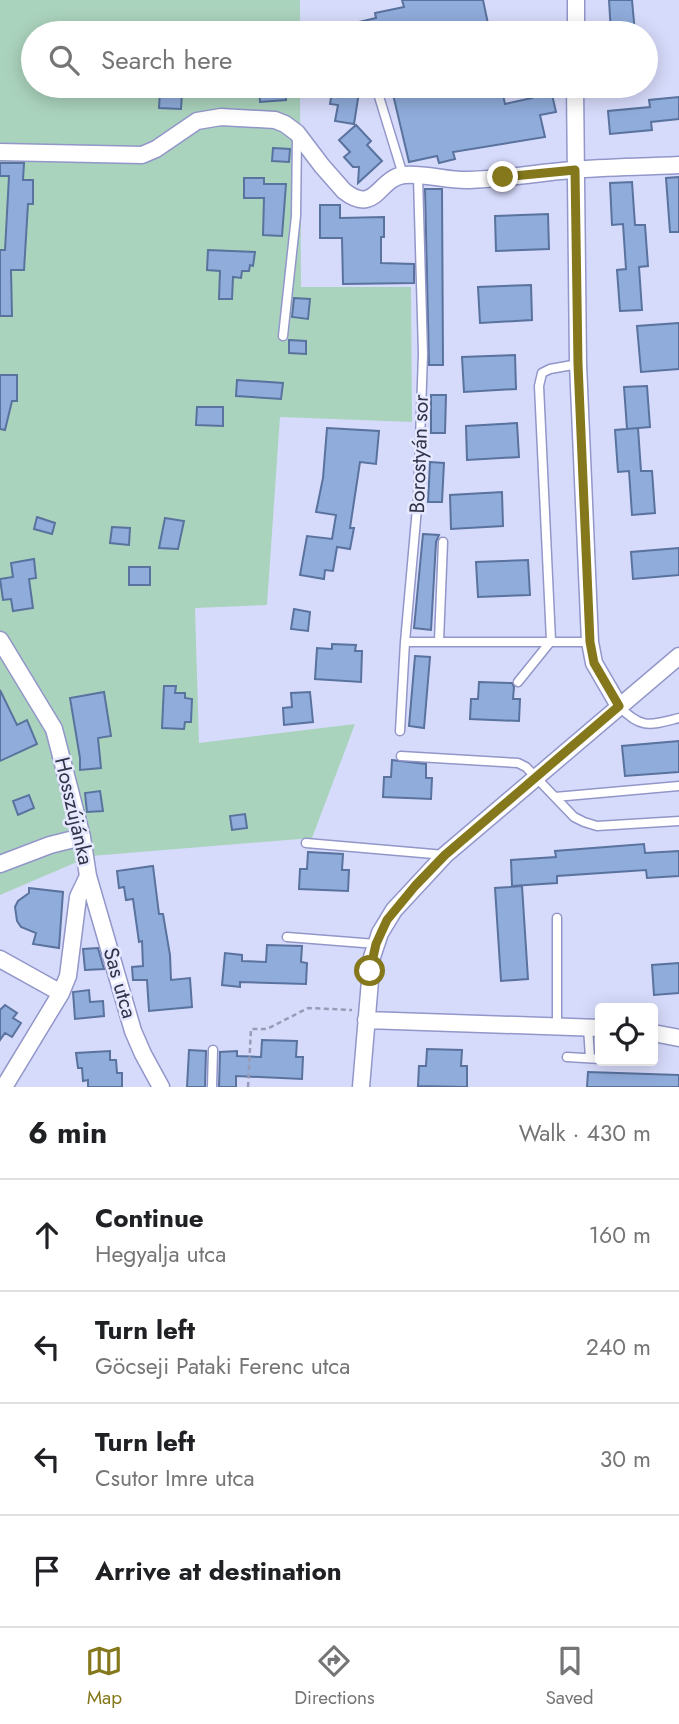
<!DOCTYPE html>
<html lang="en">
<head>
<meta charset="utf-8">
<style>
	body { margin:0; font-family:Jost,sans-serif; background:#f6f6f6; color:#202124 }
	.controls { position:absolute; right:21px; bottom:21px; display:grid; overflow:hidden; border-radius:7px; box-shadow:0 4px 18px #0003 }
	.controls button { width:63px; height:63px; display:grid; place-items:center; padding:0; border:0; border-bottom:2px solid #e0e0e0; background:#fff; color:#202124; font:35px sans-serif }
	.stop { position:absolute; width:21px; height:21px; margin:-16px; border:5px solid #85781c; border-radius:50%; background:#fff }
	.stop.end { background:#85781c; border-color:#fff; box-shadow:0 2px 7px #0008 }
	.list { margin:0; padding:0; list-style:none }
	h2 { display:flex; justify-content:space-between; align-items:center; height:91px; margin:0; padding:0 28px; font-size:30px }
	h2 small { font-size:23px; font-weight:400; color:#757577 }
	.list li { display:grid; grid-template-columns:46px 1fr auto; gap:21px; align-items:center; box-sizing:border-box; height:112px; padding:0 28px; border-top:2px solid #e0e0e0 }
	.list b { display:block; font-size:26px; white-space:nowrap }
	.list p { margin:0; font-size:23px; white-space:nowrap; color:#757577 }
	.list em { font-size:23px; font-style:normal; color:#757577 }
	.icon { flex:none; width:38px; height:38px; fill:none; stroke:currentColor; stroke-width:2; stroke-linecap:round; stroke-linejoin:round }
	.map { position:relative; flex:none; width:679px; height:1087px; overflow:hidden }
	.search { position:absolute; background:#fff; box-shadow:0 4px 18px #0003; left:21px; right:21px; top:21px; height:77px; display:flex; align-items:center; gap:18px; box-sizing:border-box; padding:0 24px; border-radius:38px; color:#757577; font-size:26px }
	.sheet { height:539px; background:#fff }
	nav { display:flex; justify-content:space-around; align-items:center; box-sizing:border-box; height:98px; border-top:2px solid #e0e0e0; background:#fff; font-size:19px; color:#757577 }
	nav a { display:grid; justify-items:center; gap:4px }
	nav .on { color:#85781c }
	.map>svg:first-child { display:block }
	.green { fill:#aad3bd }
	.building { fill:#90acdb; stroke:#59729e; stroke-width:2 }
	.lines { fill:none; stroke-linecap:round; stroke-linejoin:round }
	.lane-casing { stroke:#9296c9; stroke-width:11 }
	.street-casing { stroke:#9296c9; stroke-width:19 }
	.path { stroke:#979bb6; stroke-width:2.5; stroke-dasharray:5 3.5; stroke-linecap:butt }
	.lane { stroke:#fff; stroke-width:8 }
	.street { stroke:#fff; stroke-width:16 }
	.route { stroke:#85781c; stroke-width:9 }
	.labels { text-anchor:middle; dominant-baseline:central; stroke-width:5; stroke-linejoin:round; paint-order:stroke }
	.street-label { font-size:21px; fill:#313348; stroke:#e6e9ff }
</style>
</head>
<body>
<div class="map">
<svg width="679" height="1087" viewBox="0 0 679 1087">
	<rect width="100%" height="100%" fill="#d7dbfb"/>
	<path class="green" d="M0,0H300V33H33V86H300L301,287H411L412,422L280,417L267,605L195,608L199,743L355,724L312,838L91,856L0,895Z"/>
	<path class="building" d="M402,0H483L490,33H334L333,28L376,18L375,13L404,7Z
		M609,0H632L635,33H611Z
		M259,86H285L286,100L260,102Z
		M333,86H360L354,124L335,121L338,105L330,104Z
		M391,86H501L505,104L532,98L529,86H550L556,112L540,115L545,137L453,152L455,159L439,163L437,156L409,162Z
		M160,91L182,92L181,109L159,108Z
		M679,97V119L651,122L652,130L610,134L608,111L650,107L649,100Z
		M356,125L371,141L367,145L382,161L358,183L359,167H353L344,157L350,152L339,140Z
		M273,148L290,149L289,162L272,161Z
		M0,163H24L23,180H33V204H28L24,270H11L12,316H0V250H5L9,176H0Z
		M679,177V232H670L666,178Z
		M244,178H264V184H286L282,236L263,235L264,198H244Z
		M632,182L635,225H645L648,266L639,267L642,310L620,311L617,270L626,269L623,224L612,225L610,183Z
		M425,189H442L443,365H429Z
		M320,205H340V218L384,217V237H381V263L414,264V283L343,284L342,238H320Z
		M548,214L549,249L496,251L495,216Z
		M208,250L255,252L253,266L250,265L249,271H242L241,278L233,277L232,299H219L220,271L207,270Z
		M531,285L532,320L480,323L478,287Z
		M294,298L310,299L308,319L292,317Z
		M679,323V369L641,372L637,326Z
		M289,340L306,341V354L289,353Z
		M515,355L516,389L464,392L462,357Z
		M0,375H17V401H12L5,430L0,429Z
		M237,380L283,383L281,399L236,396Z
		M647,386L650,427L627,429L624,387Z
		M431,395H446L445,433H431Z
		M197,407H223V426L196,425Z
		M517,423L519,457L467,460L466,426Z
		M327,428L379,431L376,464L360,462L350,528H354L350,549L337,547L333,571L325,570L324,579L300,575L307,536L332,539L336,515L316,512L323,478Z
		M638,428L641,471H652L655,513L632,515L629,471L618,472L615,430Z
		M430,462L444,463L442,502H428Z
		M502,492L503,526L451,529L450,495Z
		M37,517L55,523L52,534L34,529Z
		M165,518L184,521L178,549L159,548Z
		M112,527L130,528L129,545L110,543Z
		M423,534L439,535L436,542L431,630L414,628Z
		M679,548V575L633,579L631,552Z
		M34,559L36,578L29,579L33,608L13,611L11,599L3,600L0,579L13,577L11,563Z
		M528,560L530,595L478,597L476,562Z
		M129,567H150V585H129Z
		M294,609L310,612L308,631L291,629Z
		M332,644L356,645L355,651H362L361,682L315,679L317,648L332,649Z
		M415,656L430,657L424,728L409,726Z
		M479,682L512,683L514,687L513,699H520L519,721L470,719L471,699H478Z
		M164,686H176L175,693H185V698L192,699L191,722H185L184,729L162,728Z
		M0,690L17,725L27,720L37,744L0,761Z
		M104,692L111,736L98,738L101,768L80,770V758L70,698Z
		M310,692L313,722L284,725L283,708L292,707L291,693Z
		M679,741V772L625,776L622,746Z
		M392,760L426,764V778H432L431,799L383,797L384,777H391Z
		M100,791L103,811L87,812L85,793Z
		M29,795L34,808L18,815L13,801Z
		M245,814L247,828L232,830L230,816Z
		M644,844L645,853L679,851V876L647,878L646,870L557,876V883L512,886L511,860L556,857L555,851Z
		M308,852L343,854L342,870H349L348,891L299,889L300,869H307Z
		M153,866L159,914H163L170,955L171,980L190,978L192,1007L149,1011L147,980H133L132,967L143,966L142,941L139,942L133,899L126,900L124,887L119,888L117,871Z
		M522,886L528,979L501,981L495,888Z
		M29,888L63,892L59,948L33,944L36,933L21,927L17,921L15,907L18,901L29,893Z
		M267,945L302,946L301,962L307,963L306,984L240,982V987L222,985L225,953L242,955V961L266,962Z
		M98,948L104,969L85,970L83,949Z
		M679,963V993L654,995L652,965Z
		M89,990L90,1002L103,1001L104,1016L75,1019L73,992Z
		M5,1005L17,1013L13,1018L21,1023L12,1037L5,1033L0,1040V1010Z
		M262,1040L297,1041L296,1057H303L302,1079L236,1076V1087H219L220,1052L237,1051V1056L261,1057Z
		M427,1049L462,1050L461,1066H467V1087L418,1086L419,1066H426Z
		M189,1050L206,1051L205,1087H187Z
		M110,1051V1060H116L117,1073H122V1087H88V1080L83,1081L82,1068H78L76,1053Z
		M588,1072L679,1075V1087H587Z"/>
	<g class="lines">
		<g class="lane-casing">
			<path id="lane" d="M377,90L403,175
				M283,336L296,216L297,137
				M439,641L443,542
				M405,642H590
				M518,682L551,641L539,386L542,373L550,369L578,364
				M619,706C641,730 651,725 679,718
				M400,731L405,642L418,497L423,354L418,177
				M401,756L518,763L526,767L574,817L584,822L597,826L679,821
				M555,797L679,786
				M306,843L445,855
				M287,937L376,944
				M557,1025V918
				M588,1027L590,1058
				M567,1057L600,1059
				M212,1087L213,1050"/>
		</g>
		<g class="street-casing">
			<path id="street" d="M576,33V0
				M575,86L578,364L590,642L594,663L619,706
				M0,152L142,155L156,149L197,121L221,117L275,120L285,124L297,133L322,166L344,191C376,216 378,178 404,175C425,173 448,181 469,180C503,179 537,173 571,170C607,167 643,167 679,165
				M0,640L54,729L82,837L88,876L133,1031L143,1054L161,1087
				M0,864L50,845L82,837
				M0,959L61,993
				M366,1020L600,1028
				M653,1033L679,1038
				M4,1087L61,993L68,976L78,897L88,876
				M361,1087L372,957L380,933L394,910L445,855L679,656"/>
		</g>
		<path class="path" d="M248,1087L251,1029H267L308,1008L352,1010"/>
		<use href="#lane" class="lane"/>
		<use href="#street" class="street"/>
	</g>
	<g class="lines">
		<path class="route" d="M370,971L376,944L387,920L415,886L445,855L619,706L594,663L590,642L578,364L575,170L503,177"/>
	</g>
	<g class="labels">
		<g class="street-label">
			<text transform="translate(419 454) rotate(-88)">Borostyán sor</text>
			<text transform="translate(74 811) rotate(77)">Hosszújánka</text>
			<text transform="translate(120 983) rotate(74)">Sas utca</text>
		</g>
	</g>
</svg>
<div class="controls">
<button><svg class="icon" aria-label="locate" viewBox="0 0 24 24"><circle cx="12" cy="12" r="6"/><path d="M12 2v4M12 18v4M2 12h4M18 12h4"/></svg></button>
</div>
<div class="stop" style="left:370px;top:971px"></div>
<div class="stop end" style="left:503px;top:177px"></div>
<div class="search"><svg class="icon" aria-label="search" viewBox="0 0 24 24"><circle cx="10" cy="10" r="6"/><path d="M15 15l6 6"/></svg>Search here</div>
</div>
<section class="sheet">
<h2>6 min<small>Walk · 430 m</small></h2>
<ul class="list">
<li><svg class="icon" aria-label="ahead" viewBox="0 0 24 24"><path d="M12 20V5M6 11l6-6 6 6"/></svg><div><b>Continue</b><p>Hegyalja utca</p></div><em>160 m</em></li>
<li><svg class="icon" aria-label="left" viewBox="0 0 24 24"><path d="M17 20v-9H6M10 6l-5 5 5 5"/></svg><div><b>Turn left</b><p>Göcseji Pataki Ferenc utca</p></div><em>240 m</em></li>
<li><svg class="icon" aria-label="left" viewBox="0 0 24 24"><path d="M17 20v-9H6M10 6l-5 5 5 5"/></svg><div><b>Turn left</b><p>Csutor Imre utca</p></div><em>30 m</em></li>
<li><svg class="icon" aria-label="arrive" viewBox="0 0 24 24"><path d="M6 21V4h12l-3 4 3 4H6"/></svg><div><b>Arrive at destination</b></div></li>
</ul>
</section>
<nav>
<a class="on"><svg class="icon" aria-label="map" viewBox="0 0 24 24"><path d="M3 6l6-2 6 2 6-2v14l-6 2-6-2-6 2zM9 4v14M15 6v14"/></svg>Map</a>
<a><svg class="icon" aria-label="directions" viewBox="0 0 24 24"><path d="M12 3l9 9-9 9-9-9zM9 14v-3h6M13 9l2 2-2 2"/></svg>Directions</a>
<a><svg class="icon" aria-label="saved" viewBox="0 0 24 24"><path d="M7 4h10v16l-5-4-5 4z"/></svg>Saved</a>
</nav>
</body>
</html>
